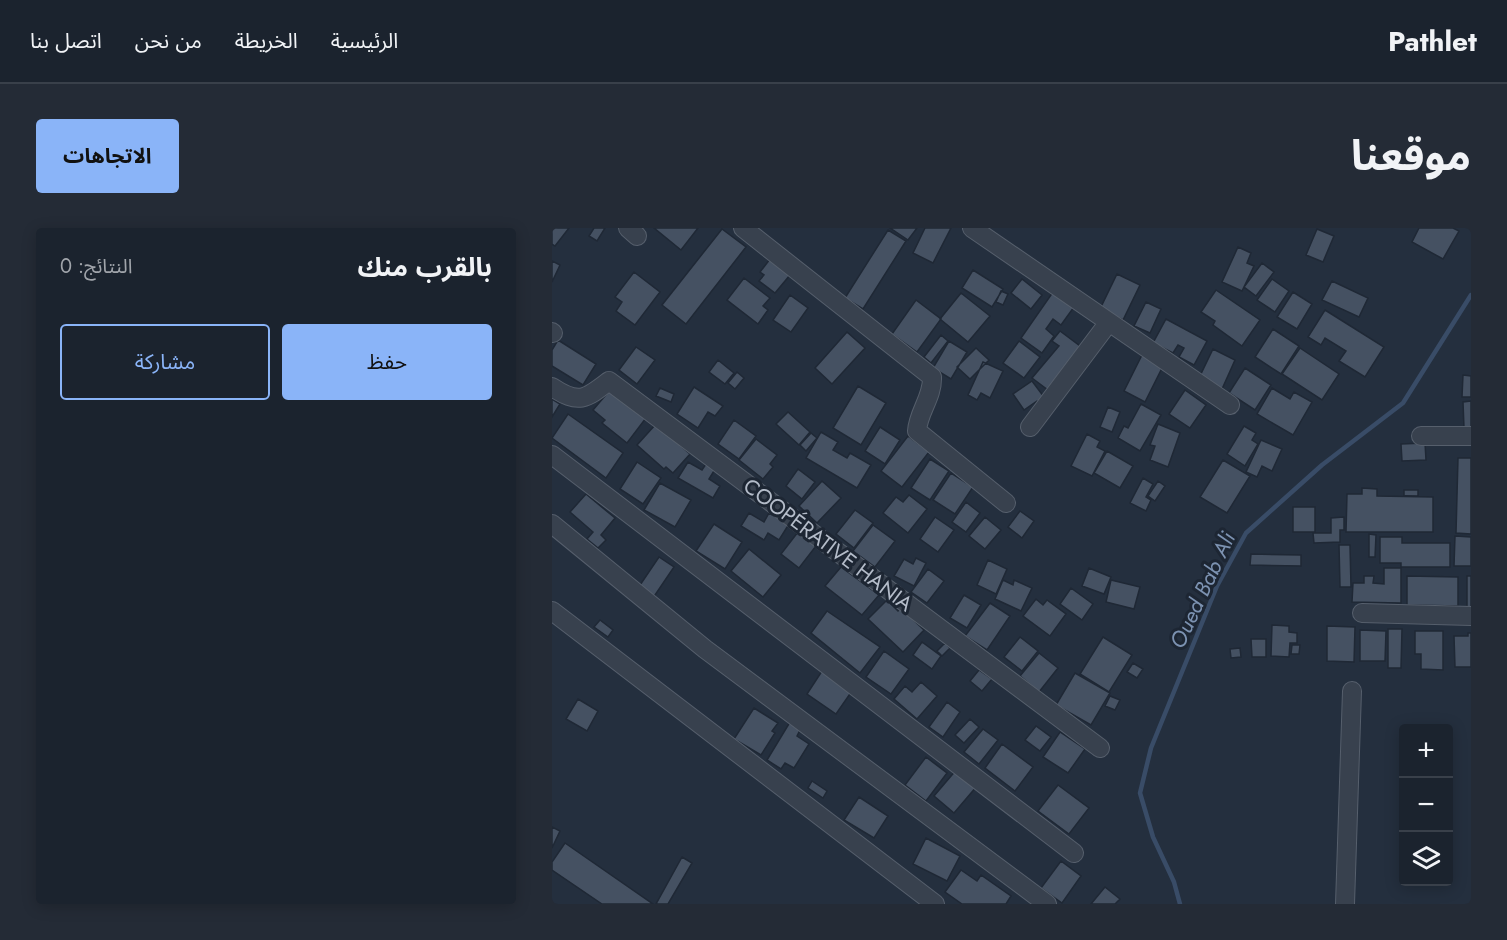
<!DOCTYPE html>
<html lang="ar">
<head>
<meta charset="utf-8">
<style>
	body { margin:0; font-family:Jost,"Noto Sans Arabic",sans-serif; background:#242b36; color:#f1f3f6; direction:rtl }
	.controls { position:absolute; right:18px; bottom:18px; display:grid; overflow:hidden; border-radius:6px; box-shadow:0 3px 15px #0003 }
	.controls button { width:54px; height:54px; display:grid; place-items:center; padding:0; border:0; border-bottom:2px solid #39404a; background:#1b232e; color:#f1f3f6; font:30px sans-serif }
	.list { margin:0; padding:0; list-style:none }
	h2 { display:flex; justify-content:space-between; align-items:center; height:78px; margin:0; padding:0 24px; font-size:26px }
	h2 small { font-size:20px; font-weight:400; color:#a0a4aa }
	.actions { display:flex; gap:12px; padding:18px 24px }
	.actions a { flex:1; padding:14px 0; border:2px solid #8ab4f8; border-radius:6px; text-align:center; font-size:21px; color:#8ab4f8 }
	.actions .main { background:#8ab4f8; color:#111 }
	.icon { flex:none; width:33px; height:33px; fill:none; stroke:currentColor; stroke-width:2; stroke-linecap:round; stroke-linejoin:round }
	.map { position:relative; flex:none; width:919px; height:676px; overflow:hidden; direction:ltr; border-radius:6px }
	header { display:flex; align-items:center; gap:36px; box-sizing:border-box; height:84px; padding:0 30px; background:#1b232e; border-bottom:2px solid #39404a }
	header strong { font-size:28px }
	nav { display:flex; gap:33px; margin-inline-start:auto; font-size:21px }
	.intro { display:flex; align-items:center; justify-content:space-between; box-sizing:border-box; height:144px; padding:0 36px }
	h1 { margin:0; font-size:42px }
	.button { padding:15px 27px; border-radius:6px; background:#8ab4f8; color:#111; font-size:21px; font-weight:700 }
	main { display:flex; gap:36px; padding:0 36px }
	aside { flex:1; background:#1b232e; border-radius:6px; box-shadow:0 3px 15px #0003 }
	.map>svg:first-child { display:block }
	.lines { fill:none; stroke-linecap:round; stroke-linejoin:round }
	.stream { stroke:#394c67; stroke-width:4.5 }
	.building { fill:#455162; stroke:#1f2835; stroke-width:1.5 }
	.minor-casing { stroke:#565f6c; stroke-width:20 }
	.minor { stroke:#38414e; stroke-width:18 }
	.labels { text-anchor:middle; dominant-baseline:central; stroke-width:6; stroke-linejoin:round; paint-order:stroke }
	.street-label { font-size:21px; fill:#b4bcc9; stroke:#1d2633 }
	.water-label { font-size:22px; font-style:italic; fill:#7c92b1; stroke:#1d2633 }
</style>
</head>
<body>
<header>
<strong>Pathlet</strong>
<nav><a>الرئيسية</a><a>الخريطة</a><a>من نحن</a><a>اتصل بنا</a></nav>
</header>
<div class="intro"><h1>موقعنا</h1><a class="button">الاتجاهات</a></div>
<main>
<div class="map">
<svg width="919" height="676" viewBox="0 0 919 676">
	<rect width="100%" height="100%" fill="#242f3e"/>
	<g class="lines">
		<path class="stream" d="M628,676L622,654L601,609L588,565L599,520L665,358L694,305L770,237L851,175L919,67"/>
	</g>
	<path class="building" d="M0,0H17L3,18L0,16Z
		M42,0H53L45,13L37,8Z
		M102,0H146L129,22Z
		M338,0H365L356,12Z
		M373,0H399L381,35L361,25Z
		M867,0H901L907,3L891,31L860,14Z
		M170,1L194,19L134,96L110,77Z
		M765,1L782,8L771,34L754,27Z
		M336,2L354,13L311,81L293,70Z
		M686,19L699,25L695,35L702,38L690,63L670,54Z
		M218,31L238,47L223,65L207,53L212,47L208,44Z
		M0,33L8,37L0,54Z
		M710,35L722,44L704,68L692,59Z
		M421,42L451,61L440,79L410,60Z
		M82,44L108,64L83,97L64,83L70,74L63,69Z
		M565,46L588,57L571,92L548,81Z
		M192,50L218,70L211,78L216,82L206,96L175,72Z
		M470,51L490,67L479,81L459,65Z
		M720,51L737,63L723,84L705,72Z
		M780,53L816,70L807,89L770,72Z
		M664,62L708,92L690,118L661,97L663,93L649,84Z
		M449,63L456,66L451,77L444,74Z
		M501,64L522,79L509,97L501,91L494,101L502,108L490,125L469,110Z
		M741,64L760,76L745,101L725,89Z
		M409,65L438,88L416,114L388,91Z
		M238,67L256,80L239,104L221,92Z
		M364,72L389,91L365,124L340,106Z
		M594,74L609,81L598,105L582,98Z
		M773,82L832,119L813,149L787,133L794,123L773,110L769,117L756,109Z
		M614,91L655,113L642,137L627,129L632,120L626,117L621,125L601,115Z
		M721,101L747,118L729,146L703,129Z
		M508,103L532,121L500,165L480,150L507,118L500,113Z
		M295,104L313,120L280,156L263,140Z
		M389,107L396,113L379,135L372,129Z
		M6,112L44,136L31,157L0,138V122Z
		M397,113L415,124L399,151L381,140Z
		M467,113L488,129L472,150L451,135Z
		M84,119L103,132L85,156L67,142Z
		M424,120L437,132L418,151L405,139Z
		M748,120L787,146L770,172L730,146Z
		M661,121L683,132L670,161L647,150Z
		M590,127L611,138L593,174L572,163Z
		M166,132L182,145L173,156L157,144Z
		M431,134L451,143L438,170L429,165L425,172L416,167Z
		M693,140L719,157L703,182L677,165Z
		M185,144L192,150L183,161L176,155Z
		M911,147L919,148V169H910Z
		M480,153L495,173L488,178L485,173L472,182L461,166Z
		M306,158L334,175L309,217L281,200Z
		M142,159L171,178L163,188L156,184L146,200L125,186Z
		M108,160L122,166L119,174L104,168Z
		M720,160L738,171L742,164L760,174L741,207L705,186Z
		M58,162L94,190L75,215L50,195L53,192L41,182Z
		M633,162L654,177L638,200L617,186Z
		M0,171L8,176L0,189Z
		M919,173V200H912L911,174Z
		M589,176L609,187L588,223L566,210L572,198L576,200Z
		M556,179L568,184L560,204L548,199Z
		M236,184L258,204L247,217L224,196Z
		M16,186L71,225L54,250L0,210Z
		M182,192L204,208L187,231L166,216Z
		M104,196L138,226L121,245L114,239L112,241L85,217Z
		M606,196L628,205L616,239L598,232L603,218L598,217Z
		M692,198L704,205L700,212L706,216L693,238L675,226Z
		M328,199L348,212L333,236L313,223Z
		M269,204L286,214L281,222L295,230L298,225L319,237L305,260L254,230Z
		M259,205L265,210L254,223L248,217Z
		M535,206L548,213L545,219L553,223L540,248L519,238Z
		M356,208L377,224L350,259L329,243Z
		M204,211L225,227L218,236L221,239L211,251L187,232Z
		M709,212L730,221L720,243L710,238L705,249L694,244Z
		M873,215L874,232L850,233L849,216Z
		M555,223L581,238L568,260L542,245Z
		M906,230H919V306L904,305Z
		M378,231L397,243L378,272L359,260Z
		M671,232L698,248L675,285L648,269Z
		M156,233L165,238L157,251L168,258L161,270L126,250L136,234L150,242Z
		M85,234L109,250L91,276L68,261Z
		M246,241L263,254L250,271L234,258Z
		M399,245L421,259L403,286L381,272Z
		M591,250L601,256L594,269L599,272L594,283L578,275Z
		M270,253L289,270L265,295L247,278Z
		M606,253L613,258L603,273L596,268Z
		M108,255L139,272L123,299L92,282Z
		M810,260L825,261V268L881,269V304H794L795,266H810Z
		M852,262H866V268H852Z
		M34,266L63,290L49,307L54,312L46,320L35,311L41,304L18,284Z
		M357,267L375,281L356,305L331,285L344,269L351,274Z
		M414,274L428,285L414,304L400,294Z
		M741,279H763V304H741Z
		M303,282L321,295L302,320L284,306Z
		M468,283L482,293L470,310L456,299Z
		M197,285L212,294L217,285L237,296L227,312L216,305L212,312L189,298Z
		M383,289L402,302L386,324L368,311Z
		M433,289L449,302L433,321L417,308Z
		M792,289V302H788V314L762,315L761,305H779V290Z
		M162,296L190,314L173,341L144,323Z
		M321,297L343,313L323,339L301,323Z
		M246,304L264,318L247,340L229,326Z
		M817,306L824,307L823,329H817Z
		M903,308L919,309V338H902Z
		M828,309H850V315H898V339H849V335H828Z
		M787,317H798L799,359H788Z
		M197,321L229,347L211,369L179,343Z
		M699,326L749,327V338L698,337Z
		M107,329L122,339L101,370L86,360Z
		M364,330L374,335L362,358L342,348L352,331L361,336Z
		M436,332L455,341L444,366L425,357Z
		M289,339L327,367L310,387L273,358Z
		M537,340L559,349L552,366L530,358Z
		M832,340H849V375L800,374L801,355H812V348H822L821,355L832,356Z
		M376,341L392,353L375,375L359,364Z
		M855,348L906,349V378L855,377Z
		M915,348H919V380H915Z
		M451,352L461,357L462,352L480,360L469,383L443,371Z
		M559,352L588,359L582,381L554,374Z
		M519,360L541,376L530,392L508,376Z
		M412,367L429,377L415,400L398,390Z
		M484,371L491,377L495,372L514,386L498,408L471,388Z
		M335,372L346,383L349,380L372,402L351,424L316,391Z
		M438,375L458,388L435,422L413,408Z
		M275,383L328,419L308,445L259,405Z
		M48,392L61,402L56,409L42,399Z
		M720,397L737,398V404L745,405V415H738L737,429L719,428Z
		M775,398L803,399L802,434L775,433Z
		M836,401H850L849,440H836Z
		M808,402L834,403L833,433H808Z
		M863,403H891V442L869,441V426H863Z
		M916,405H919V439H903L902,408H916Z
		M468,409L486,423L470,443L452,429Z
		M551,409L580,427L557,464L528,446Z
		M699,411H714V429H700Z
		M370,414L389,428L380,441L361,427Z
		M393,415L398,420L390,428L385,423Z
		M740,417H748L747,426H739Z
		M688,420L689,429L679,430L678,421Z
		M332,423L357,441L339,466L314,449Z
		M487,425L506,440L487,464L468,448Z
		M581,435L591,441L585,450L575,444Z
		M427,442L440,451L430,463L418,453Z
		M270,443L300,463L284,486L255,466Z
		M523,445L558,465L539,497L504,477Z
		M369,454L385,468L365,491L342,471L353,458L360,464Z
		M558,468L568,472L563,482L553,478Z
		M26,471L46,483L35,503L14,491Z
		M395,474L408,484L391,509L377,499Z
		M202,480L226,495L220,503L223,505L209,527L182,511Z
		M418,491L427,499L412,515L403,507Z
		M238,494L249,500L245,508L257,516L242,540L233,535L229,541L215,532Z
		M484,498L499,509L488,523L473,512Z
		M431,501L446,512L427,536L412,524Z
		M508,504L533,521L516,545L491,529Z
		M450,516L481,539L463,563L433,540Z
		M374,529L395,545L374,573L353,557Z
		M405,541L425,558L402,585L382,568Z
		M260,553L275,563L271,570L256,560Z
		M506,557L537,580L517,606L486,583Z
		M307,569L336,588L322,610L292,592Z
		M0,599L8,603L0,620Z
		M374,610L408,628L395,653L361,636Z
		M13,615L101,676H50L0,642V634Z
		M130,629L140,635L116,676H104Z
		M509,633L529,648L510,675L489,660Z
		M409,642L425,653L429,647L459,668L454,676H410L393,664Z
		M553,659L568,671L563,676H539Z"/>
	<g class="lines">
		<g class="minor-casing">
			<path id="minor" d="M76,0L85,8
				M191,0L380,149C381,169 366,184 365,203L454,275
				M420,0L678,177
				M0,104L1,105
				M0,159C27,177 34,171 57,153L548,520
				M478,199L557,94
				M869,208H919
				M0,227L522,625
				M0,296L153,421L495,676
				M0,383L383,676
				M810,385L919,388
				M793,676L800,463"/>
		</g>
		<use href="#minor" class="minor"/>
	</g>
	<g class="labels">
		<g class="street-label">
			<text transform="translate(276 317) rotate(37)">COOPÉRATIVE HANIA</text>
		</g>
		<g class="water-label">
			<text transform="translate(650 362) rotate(-65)">Oued Bab Ali</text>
		</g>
	</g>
</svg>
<div class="controls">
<button>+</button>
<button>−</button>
<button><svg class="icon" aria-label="layers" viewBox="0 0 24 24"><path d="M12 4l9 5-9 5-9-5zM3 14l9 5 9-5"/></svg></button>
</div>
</div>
<aside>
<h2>بالقرب منك<small>النتائج: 0</small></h2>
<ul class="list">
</ul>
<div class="actions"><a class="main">حفظ</a><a>مشاركة</a></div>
</aside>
</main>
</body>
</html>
